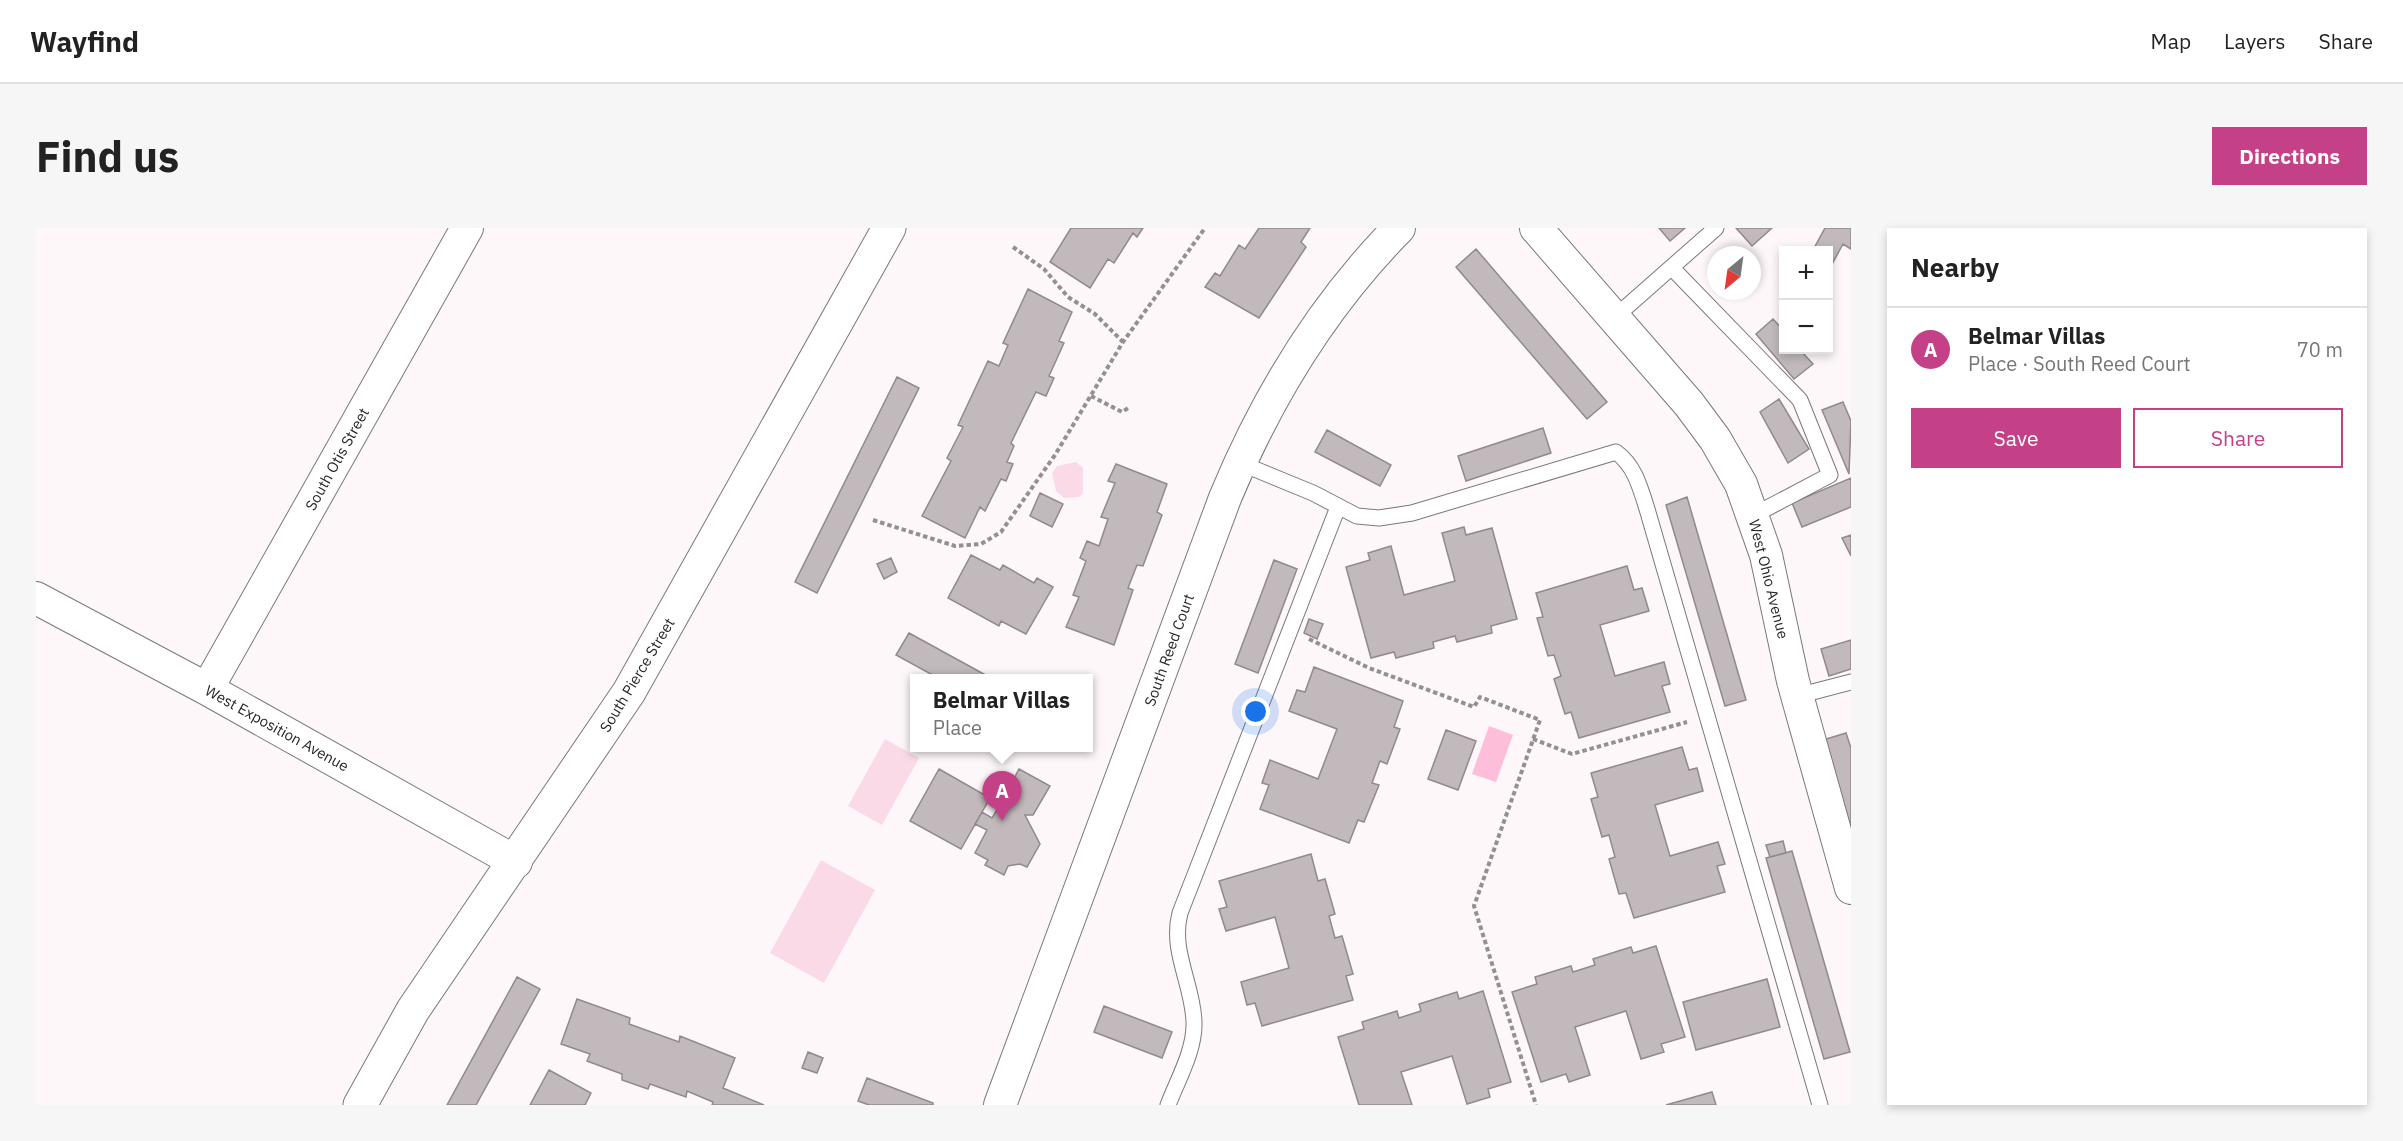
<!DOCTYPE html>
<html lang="en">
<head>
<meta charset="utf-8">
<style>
	body { margin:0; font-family:"IBM Plex Sans",sans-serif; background:#f6f6f6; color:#222 }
	.controls { position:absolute; right:18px; top:18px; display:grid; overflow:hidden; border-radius:0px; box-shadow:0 3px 9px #0003 }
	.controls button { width:54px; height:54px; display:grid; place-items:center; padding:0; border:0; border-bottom:2px solid #e0e0e0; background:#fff; color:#222; font:30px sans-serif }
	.compass { position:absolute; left:1671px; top:18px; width:54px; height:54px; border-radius:50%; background:#fff; box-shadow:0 3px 9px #0003; rotate:209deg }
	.you { position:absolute; left:1220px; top:484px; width:21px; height:21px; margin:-15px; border:4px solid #fff; border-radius:50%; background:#1a73e8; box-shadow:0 0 0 9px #1a73e833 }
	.badge { display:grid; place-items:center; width:39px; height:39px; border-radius:50%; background:#c44187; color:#fff; font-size:20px; font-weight:700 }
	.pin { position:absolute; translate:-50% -50px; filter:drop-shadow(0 2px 3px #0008) }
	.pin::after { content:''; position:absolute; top:32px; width:21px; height:18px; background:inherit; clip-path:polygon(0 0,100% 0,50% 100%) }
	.popup { position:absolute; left:874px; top:446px; width:183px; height:78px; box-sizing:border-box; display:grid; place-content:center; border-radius:0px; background:#fff; filter:drop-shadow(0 2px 4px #0005); font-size:20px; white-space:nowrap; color:#767676 }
	.popup b { font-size:22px; color:#222 }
	.popup::after { content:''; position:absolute; left:50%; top:100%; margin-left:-12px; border:12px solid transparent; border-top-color:#fff }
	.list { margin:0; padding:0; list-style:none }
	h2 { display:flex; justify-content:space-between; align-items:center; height:78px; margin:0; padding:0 24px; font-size:26px }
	h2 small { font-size:20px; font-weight:400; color:#767676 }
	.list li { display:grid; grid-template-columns:39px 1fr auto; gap:18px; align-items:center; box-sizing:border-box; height:84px; padding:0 24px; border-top:2px solid #e0e0e0 }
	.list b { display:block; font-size:22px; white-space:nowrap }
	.list p { margin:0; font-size:20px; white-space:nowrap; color:#767676 }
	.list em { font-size:20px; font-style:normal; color:#767676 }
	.actions { display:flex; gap:12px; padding:18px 24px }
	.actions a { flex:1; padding:14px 0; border:2px solid #c44187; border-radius:0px; text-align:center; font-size:21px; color:#c44187 }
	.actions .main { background:#c44187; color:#fff }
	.map { position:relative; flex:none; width:1815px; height:877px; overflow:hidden; border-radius:0px }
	header { display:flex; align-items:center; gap:36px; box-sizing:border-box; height:84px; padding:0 30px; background:#fff; border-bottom:2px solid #e0e0e0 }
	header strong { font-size:28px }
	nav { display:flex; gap:33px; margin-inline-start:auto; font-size:21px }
	.intro { display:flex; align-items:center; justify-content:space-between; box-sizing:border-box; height:144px; padding:0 36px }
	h1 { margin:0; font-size:42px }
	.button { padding:15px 27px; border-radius:0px; background:#c44187; color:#fff; font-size:21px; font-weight:700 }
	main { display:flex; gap:36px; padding:0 36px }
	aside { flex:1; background:#fff; border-radius:0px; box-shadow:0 3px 9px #0003 }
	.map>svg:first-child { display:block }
	.green { fill:#fadae7 }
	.water { fill:#fcbed9 }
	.building { fill:#c1b9bc; stroke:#91898c; stroke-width:1.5 }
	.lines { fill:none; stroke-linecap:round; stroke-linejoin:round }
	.service-casing { stroke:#7e777a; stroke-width:17 }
	.minor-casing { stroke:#7e777a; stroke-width:34 }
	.tertiary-casing { stroke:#7e777a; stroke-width:35 }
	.path { stroke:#958f92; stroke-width:4; stroke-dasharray:4.5 3; stroke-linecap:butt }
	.service { stroke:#fff; stroke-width:15 }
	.minor { stroke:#fff; stroke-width:32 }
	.tertiary { stroke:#fff; stroke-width:33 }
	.labels { text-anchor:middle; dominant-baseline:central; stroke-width:4.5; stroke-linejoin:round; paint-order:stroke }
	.street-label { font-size:15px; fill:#2b2729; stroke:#fff }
</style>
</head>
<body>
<header>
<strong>Wayfind</strong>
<nav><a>Map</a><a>Layers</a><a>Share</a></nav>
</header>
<div class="intro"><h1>Find us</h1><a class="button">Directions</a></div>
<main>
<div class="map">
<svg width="1815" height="877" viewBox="0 0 1815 877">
	<rect width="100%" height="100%" fill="#fef7fa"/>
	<path class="green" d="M1040,234L1047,240V265L1043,269L1028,270L1020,263L1016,245L1021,238Z
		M849,511L883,530L846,597L812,578Z
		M785,632L839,662L788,755L734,725Z"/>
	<path class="water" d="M1453,498L1477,507L1460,554L1436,546Z"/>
	<path class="building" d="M1035,0H1107L1101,9L1097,5L1078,35L1072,31L1054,60L1014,34Z
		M1223,0H1274L1265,14L1270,19L1223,90L1169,59L1179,45L1184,48L1203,17L1209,21Z
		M1623,0H1649L1634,13Z
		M1700,0H1736L1716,18Z
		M1789,0H1815V21L1807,16L1795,38L1792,37V22H1777Z
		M1440,21L1571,174L1551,191L1420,39Z
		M992,61L1036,84L1023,113L1028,115L1013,148L1018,150L1010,168L1000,164L975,215L978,218L971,234L977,236L970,253L965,251L949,283L944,279L929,310L886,288L915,233L911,230L927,199L922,197L952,133L963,138L972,117L967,115Z
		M1737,91L1748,103V122H1764L1777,136L1758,151L1720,106Z
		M861,149L883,160L781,365L759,354Z
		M1743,171L1773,221L1752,235L1724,184Z
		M1807,174L1815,193L1813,246L1786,182Z
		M1507,200L1515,225L1430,253L1422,228Z
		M1291,202L1355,237L1344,258L1279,224Z
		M1080,236L1131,256L1121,284L1126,287L1107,338L1101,337L1092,360L1097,362L1078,417L1030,399L1043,369L1037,367L1050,333L1044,330L1051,313L1063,318L1072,291L1065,289L1079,255L1072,253Z
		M1815,250V279L1766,299L1756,275Z
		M1004,265L1027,276L1016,299L994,288Z
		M1651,269L1710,472L1689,478L1630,277Z
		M1428,299L1430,307L1456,300L1481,391L1455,398L1456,405L1421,414L1419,408L1397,414L1398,420L1360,430L1358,424L1335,430L1310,339L1334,332L1332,325L1355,318L1368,367L1419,353L1406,305Z
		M1815,307V328L1806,310Z
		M935,327L964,342L967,337L998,355L1001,350L1017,359L990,406L965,393L963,398L912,370Z
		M855,330L861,344L848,351L841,336Z
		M1238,332L1261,341L1222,445L1199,436Z
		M1591,338L1598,362L1606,360L1613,383L1564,397L1579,448L1628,434L1634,456L1626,458L1634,484L1543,510L1535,484L1529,486L1518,451L1525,448L1518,427L1512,428L1501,390L1507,389L1500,365Z
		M1273,391L1287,396L1281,411L1268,405Z
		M873,405L955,450H902L860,427Z
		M1815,412V441L1793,448L1785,421Z
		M1278,439L1367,473L1358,499L1364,501L1351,536L1344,533L1336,555L1343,557L1328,594L1322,592L1313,615L1224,581L1233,557L1226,555L1234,532L1282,551L1301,501L1253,483L1261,462L1269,464Z
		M1410,502L1440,513L1422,562L1392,551Z
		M1810,505L1815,520V605L1787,512Z
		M1646,519L1653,542L1661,540L1667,563L1619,577L1634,628L1682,614L1689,636L1681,638L1689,664L1598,690L1590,665L1583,666L1573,631L1579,629L1573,607L1566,609L1555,571L1562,569L1555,545Z
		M903,541L954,570L925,621L874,593Z
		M983,541L1014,558L997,587H989L1004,616L991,639L984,636L972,638L968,647L949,637L952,632L939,625L951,602L939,596L946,584L956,590L965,575L977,570L973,560Z
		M1747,613L1750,625L1734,629L1730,617Z
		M1756,623L1814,824L1788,831L1730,630Z
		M1275,626L1282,653L1289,651L1299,686L1293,688L1299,710L1306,708L1317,746L1310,748L1317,772L1226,798L1219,775L1211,777L1205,754L1253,740L1239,689L1190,703L1183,681L1191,679L1183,653Z
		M1620,718L1649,809L1625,816L1628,824L1605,831L1590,783L1539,799L1554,847L1533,854L1530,846L1505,854L1476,764L1501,756L1499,749L1535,738L1537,744L1559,737L1557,731L1595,719L1597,725Z
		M481,749L504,761L440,877H411Z
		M1731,751L1744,799L1660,822L1647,774Z
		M1447,763L1475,854L1452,861L1454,869L1431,876L1416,828L1365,844L1376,877H1323L1302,809L1328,801L1326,794L1361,783L1363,790L1385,783L1383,776L1421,764L1423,771Z
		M541,771L594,790L593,796L643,814L644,808L699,830L687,860L728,877H676L677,874L651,863L650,869L614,856L612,861L586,852V846L551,833L554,826L525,816Z
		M1068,778L1136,804L1126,830L1058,804Z
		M772,824L787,830L781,845L766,840Z
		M513,842L555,865L549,877H494Z
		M831,850L897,875V877H833L822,873Z
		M1676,864L1680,877H1630Z"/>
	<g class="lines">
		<g class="service-casing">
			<path id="service" d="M1636,40L1764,172L1794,247L1718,287
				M1579,89L1680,0
				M1204,235L1277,265L1321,288L1343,290L1376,285L1580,224C1599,238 1604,259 1611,281L1784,877
				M1761,468L1815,454
				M1132,877C1142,851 1159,822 1158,794C1157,756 1134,723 1144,685L1302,279"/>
		</g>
		<g class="minor-casing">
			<path id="minor" d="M1500,0L1653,176L1679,211L1705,256L1730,327L1757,453L1815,660
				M0,370L171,461L480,634
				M171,461L431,0
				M964,877L1189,270C1230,171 1287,77 1363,0"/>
		</g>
		<g class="tertiary-casing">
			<path id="tertiary" d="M324,877L377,782L593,464L853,0"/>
		</g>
		<path class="path" d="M977,19L1008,41L1032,69L1059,86L1087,114
			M1055,168L1086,184L1092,180
			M837,292L919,318L945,316L965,304L1019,227L1087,114L1169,0
			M1273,411L1333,440L1438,479L1444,469L1504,492L1438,678L1500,877
			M1497,511L1536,526L1651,494"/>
		<use href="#service" class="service"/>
		<use href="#minor" class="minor"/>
		<use href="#tertiary" class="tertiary"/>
	</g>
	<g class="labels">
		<g class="street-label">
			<text transform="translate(301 231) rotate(-61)">South Otis Street</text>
			<text transform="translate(1733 351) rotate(76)">West Ohio Avenue</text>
			<text transform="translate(1133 422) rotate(-70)">South Reed Court</text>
			<text transform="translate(601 447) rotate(-59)">South Pierce Street</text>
			<text transform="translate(241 500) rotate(29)">West Exposition Avenue</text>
		</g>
	</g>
</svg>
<div class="controls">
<button>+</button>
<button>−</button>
</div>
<svg class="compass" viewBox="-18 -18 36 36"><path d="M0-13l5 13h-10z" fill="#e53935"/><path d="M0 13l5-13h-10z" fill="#767676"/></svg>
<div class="you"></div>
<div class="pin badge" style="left:966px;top:593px">A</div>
<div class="popup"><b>Belmar Villas</b>Place</div>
</div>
<aside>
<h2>Nearby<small></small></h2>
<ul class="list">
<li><span class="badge">A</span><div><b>Belmar Villas</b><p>Place · South Reed Court</p></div><em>70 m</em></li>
</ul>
<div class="actions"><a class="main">Save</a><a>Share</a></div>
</aside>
</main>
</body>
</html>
